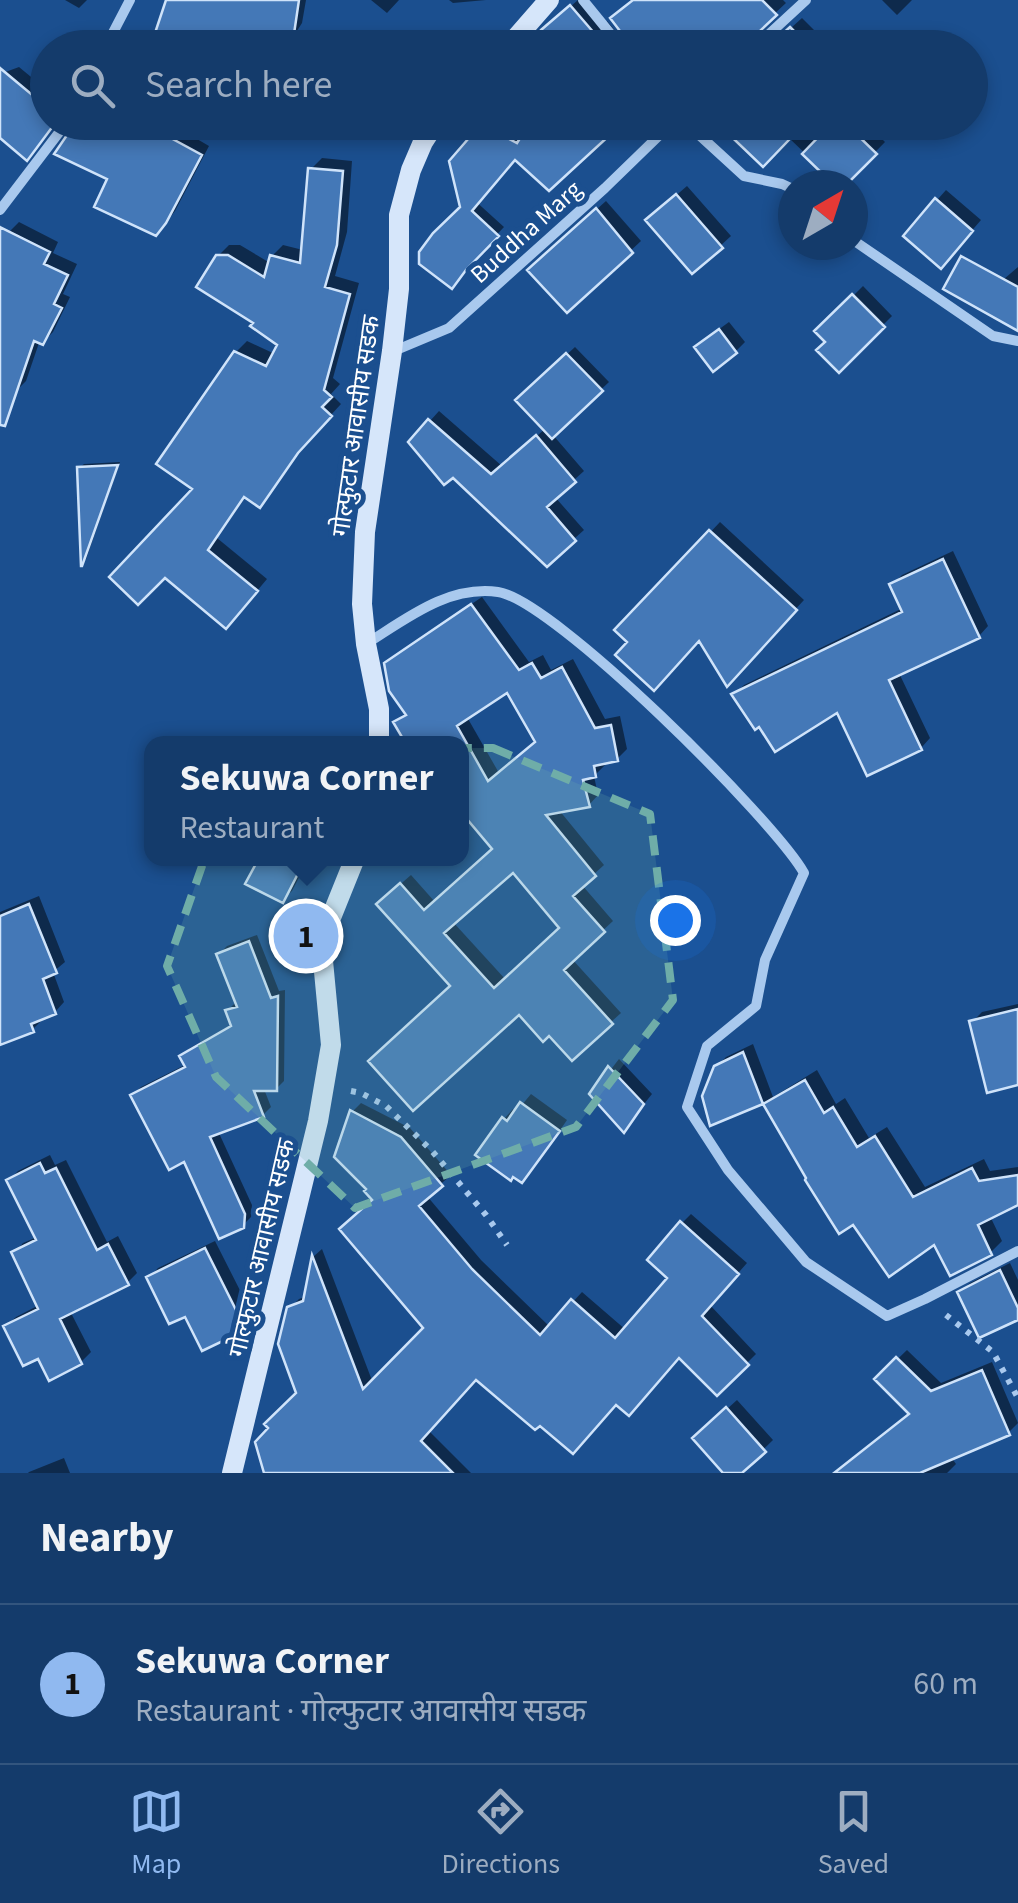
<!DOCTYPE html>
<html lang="en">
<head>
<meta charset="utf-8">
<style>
	body { margin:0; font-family:"Source Sans 3","Noto Sans Devanagari",sans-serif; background:#1d4271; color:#f1f3f6 }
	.compass { position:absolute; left:778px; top:170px; width:90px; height:90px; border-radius:50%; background:#143b6b; box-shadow:0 5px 15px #0003; rotate:39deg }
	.you { position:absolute; left:675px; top:920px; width:35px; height:35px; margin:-25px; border:8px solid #fff; border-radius:50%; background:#1a73e8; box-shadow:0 0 0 15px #1a73e833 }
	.badge { display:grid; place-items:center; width:65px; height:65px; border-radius:50%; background:#90b9f0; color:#111; font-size:32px; font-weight:700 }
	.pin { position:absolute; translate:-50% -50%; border:5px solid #fff; box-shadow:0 2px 10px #0006 }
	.popup { position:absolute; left:144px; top:736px; width:325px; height:130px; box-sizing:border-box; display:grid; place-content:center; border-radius:20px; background:#143b6b; filter:drop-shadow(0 2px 8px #0005); font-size:32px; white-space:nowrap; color:#9dadc1 }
	.popup b { font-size:38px; color:#f1f3f6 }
	.popup::after { content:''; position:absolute; left:50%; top:100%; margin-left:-20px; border:20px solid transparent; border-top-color:#143b6b }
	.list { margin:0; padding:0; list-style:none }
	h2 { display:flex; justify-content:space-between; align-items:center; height:130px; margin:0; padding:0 40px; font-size:42px }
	h2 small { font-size:32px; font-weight:400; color:#9dadc1 }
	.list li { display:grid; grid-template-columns:65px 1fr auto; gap:30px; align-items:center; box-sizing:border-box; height:160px; padding:0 40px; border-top:2px solid #33557e }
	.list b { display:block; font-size:38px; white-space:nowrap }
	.list p { margin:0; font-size:32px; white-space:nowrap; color:#9dadc1 }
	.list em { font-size:32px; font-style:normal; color:#9dadc1 }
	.icon { flex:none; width:55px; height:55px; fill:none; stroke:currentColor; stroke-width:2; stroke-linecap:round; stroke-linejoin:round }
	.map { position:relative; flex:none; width:1018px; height:1473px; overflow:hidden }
	.search { position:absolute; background:#143b6b; box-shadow:0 5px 15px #0003; left:30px; right:30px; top:30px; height:110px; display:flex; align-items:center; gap:25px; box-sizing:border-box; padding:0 35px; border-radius:55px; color:#9dadc1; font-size:38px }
	.sheet { height:290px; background:#143b6b }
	nav { display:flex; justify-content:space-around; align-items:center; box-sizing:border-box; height:140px; border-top:2px solid #33557e; background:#143b6b; font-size:28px; color:#9dadc1 }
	nav a { display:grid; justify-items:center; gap:5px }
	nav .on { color:#90b9f0 }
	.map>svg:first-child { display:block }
	.shadow { fill:#0007; fill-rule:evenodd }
	.building { fill:#4478b7; stroke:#cfe3fa; stroke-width:2.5; fill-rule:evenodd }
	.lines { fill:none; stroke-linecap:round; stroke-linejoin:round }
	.path { stroke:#a9c9ee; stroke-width:6; stroke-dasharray:5 8; stroke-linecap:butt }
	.street { stroke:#a9c9ee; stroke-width:10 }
	.secondary { stroke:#d6e6fa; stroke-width:20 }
	.marked { fill:#6fada8; fill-opacity:0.2; stroke:#6fada8; stroke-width:8; stroke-dasharray:20 12; stroke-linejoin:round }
	.labels { text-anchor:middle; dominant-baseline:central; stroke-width:10; stroke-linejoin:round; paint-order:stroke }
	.street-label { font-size:25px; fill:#fff; stroke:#1b4f8f }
</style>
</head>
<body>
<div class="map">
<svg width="1018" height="1473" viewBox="0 0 1018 1473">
	<rect width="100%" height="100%" fill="#1b4f8f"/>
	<path class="shadow" d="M65,0H87L79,8Z
		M170,0H306L302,23L286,48H152Z
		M371,0H399L387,13Z
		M449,0H486L453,3Z
		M578,0H585L605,23L607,21L626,44L635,48H529L555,20Z
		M634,0H783L786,3L757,30L755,37L761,46L770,47L802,18L832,48H636Z
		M882,0H912L897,15Z
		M19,67L48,91V122L0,134V74Z
		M78,122H168L209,146L175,211L165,224L110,178Z
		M487,122L491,126L495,122H506L527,133L530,127L524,122H621L516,157L452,162Z
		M720,122H865L885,142L843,185H838L789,138Z
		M322,158L352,161L347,232L335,276L359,283L333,378L340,384L331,394L341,404L309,439L270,494L260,505L246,496L217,538L267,579L237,615L165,574L196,489L236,352L247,341L275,354L281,345L257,322L218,256L229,245H240L270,263L272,256L283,245L303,250L311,169Z
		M687,186L731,236L693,271L658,211Z
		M946,190L981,220L950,256L906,235Z
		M472,198L504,227L473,260L422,263Z
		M606,201L641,241L567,310L540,260Z
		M19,222L58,242L53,253L77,264L63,294L70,297L53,332L43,342L40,340L26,381L15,392L0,416V251L9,232Z
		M1018,267V316L983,297Z
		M863,286L892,316L839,369L828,341L818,331Z
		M729,322L745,342L736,351L707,338Z
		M575,347L609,382L553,435L584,471L555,497L584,530L547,563L430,421L439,411L502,466L545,429L518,400Z
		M120,462L86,559L84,560L79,468L84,464Z
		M720,522L804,600L727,683L700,638L630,642L618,630Z
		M953,551L988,626L979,636L899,673L930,738L921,748L838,709L735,694L744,685L903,608L892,585L902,575Z
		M482,597L529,662L543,655L551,670L573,659L605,719L620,716L627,749L617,759L604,762L605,765L594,776L598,795L589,805L559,810L604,865L582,885L613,921L572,959L621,1013L611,1022L550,1033L519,1012L389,894L411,875L435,902L495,849L461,808V744L396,722L407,712L387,664L397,654ZM508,690L537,741L499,773L467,717ZM514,869L562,928L506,980L453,922Z
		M255,858H309L292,891L282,900L260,861Z
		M39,896L65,962L53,972L64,1002L55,1012L41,1017L42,1020L32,1030L0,1042V912Z
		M257,935L279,991L285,990L284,1081L276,1089H264L271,1107L263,1115L218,1131L252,1205L251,1217L242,1226L133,1095L141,1087L187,1064L182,1056L190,1048L233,1024L228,1010L237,1001L219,954L227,946Z
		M1018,1004V1083L972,1022L982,1012Z
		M753,1044L773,1097L817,1070L836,1104L845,1098L869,1138L887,1127L925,1187L984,1159L990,1171L1018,1167V1206L1012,1205L990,1216L1002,1241L991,1252L935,1241L809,1178L764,1101L712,1123L716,1067L726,1057Z
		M619,1059L652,1094L624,1129L592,1094Z
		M531,1094L567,1120L532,1171L522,1180L504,1119L513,1109L516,1112Z
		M361,1103L410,1128L451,1175L427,1196L481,1260L550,1327L582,1292L626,1330L671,1278L682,1223L691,1214L747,1263L710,1305L756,1354L717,1393L680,1355L616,1402L477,1377L428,1430L471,1473H280L299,1394L289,1309L299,1299L307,1296L314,1256L322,1249L373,1383L426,1328L375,1200L352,1112Z
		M50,1155L55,1165L66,1160L107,1242L118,1236L137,1273L127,1283L70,1311L91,1352L81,1362L50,1377L39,1356L6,1326L16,1317L39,1305L14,1253L23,1243L37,1237L9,1180L18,1171Z
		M215,1241L254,1318L244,1328L149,1278L158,1268Z
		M1010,1263L1018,1280V1317L960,1293L970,1283Z
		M907,1350L941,1383L992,1362L1018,1423L1009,1432L951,1457L956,1464L947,1473H861L911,1413L877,1379Z
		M737,1400L773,1440L739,1473H726L695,1438Z
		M64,1458L70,1473H28L29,1472Z"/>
	<path class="building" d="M166,0H299L294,34L285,48H150Z
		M633,0H762L777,15L748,42L745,48H633L610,18Z
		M570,5L607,48H526L541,30Z
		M790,27L811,48H767Z
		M0,68L48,108V122H56L27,161L0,138Z
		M76,122H141L170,135L169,137L202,155L166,223L156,236L94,207L107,179L54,154Z
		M530,122H624L549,191L515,160L472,211L499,236L466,270L452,289L419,264V252L433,233L460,207L449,161L475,131L479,135L486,127L517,143Z
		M716,122H806L763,167Z
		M833,122H844L877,154L846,185H834L802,154Z
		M308,168L343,171L337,245L325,287L350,294L324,390L332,397L322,407L332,416L298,453L260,508L244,497L208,550L258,591L226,629L165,578L138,605L109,577L192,489L156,464L234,351L266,366L277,345L250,326L253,323L196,287L216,255H228L264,277L270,255L300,263Z
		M676,194L723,248L692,274L645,220Z
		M935,198L973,231L941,269L903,236Z
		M596,208L633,253L567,313L527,270Z
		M0,227L50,252L44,264L68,275L54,304L62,308L43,345L34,341L5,426L0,425Z
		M961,256L1018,287V331L943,289Z
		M852,294L885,327L839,373L816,350L825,342L814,331Z
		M719,329L737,353L713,372L694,347Z
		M566,353L603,391L552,439L515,400Z
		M428,419L491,474L536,435L576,482L547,507L576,541L547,567L453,478L444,485L408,442Z
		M118,465L82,566H81L77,467Z
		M709,530L797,610L727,687L699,641L654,691L615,655L627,642L614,630Z
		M943,559L980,638L889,680L922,750L867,776L837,713L775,752L759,727L755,730L731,694L902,612L889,584Z
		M471,604L519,670L532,663L541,678L562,667L595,728L611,725L618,761L594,766L596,777L583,780L590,807L546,815L596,876L573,896L605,932L564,970L613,1024L572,1061L549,1036L543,1042L519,1015L413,1111L368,1061L450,986L376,904L400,883L424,910L492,849L461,812V744H406L393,722L406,715L389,691L384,663ZM507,693L535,742L488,781L457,726ZM513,873L559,928L494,988L444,933Z
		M259,858H306L283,903L245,884Z
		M29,904L57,973L43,979L56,1014L31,1024L34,1032L0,1045V916Z
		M249,941L271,998L278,996L277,1091H254L264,1117L210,1137L245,1214L244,1228L219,1239L184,1162L169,1170L130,1095L185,1067L179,1056L231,1026L225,1010L237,1007L216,954Z
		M1018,1009V1085L987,1093L969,1021Z
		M743,1052L763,1104L710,1126L702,1096L714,1066Z
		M608,1066L644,1104L624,1133L589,1094Z
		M805,1080L824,1113L833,1107L857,1147L875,1136L913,1197L972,1168L979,1181L1018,1175V1205L978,1225L992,1255L950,1276L934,1245L889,1277L853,1225L839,1234L805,1180L806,1178L763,1104Z
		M520,1102L560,1131L522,1183L513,1177L511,1181L475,1155L502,1117L507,1121Z
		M350,1110L401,1137L443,1186L419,1206L472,1269L540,1335L571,1299L615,1338L667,1278L647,1260L680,1221L739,1274L702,1316L749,1365L717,1396L679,1358L629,1416L616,1405L573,1454L540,1426L535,1430L476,1380L421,1441L453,1473H264L255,1442L268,1428L264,1424L296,1393L278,1344L287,1307L303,1301L312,1255L363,1389L423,1328L339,1229L372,1200L364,1191L366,1189L334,1157Z
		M40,1163L45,1173L56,1168L97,1250L108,1244L129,1285L60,1319L82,1364L49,1381L38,1359L23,1366L3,1326L38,1309L11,1252L36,1240L6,1180Z
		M205,1248L246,1330L202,1351L185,1317L169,1324L146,1277Z
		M1000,1270L1018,1308V1320L979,1338L957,1292Z
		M896,1357L931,1391L982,1370L1010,1435L920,1473H834L909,1414L874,1379Z
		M726,1407L766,1452L742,1473H723L692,1438Z"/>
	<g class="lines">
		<path class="path" d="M351,1091L361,1093L386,1106L432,1151L486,1215L507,1245
			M946,1315L993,1352L1018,1398"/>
		<path class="street" d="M583,0L622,48
			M105,48L130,0
			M754,48L806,0
			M685,122L744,176L782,184L793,189
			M0,210L67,122
			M853,240L993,336L1018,341
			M394,351L449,328L605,188L673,122
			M366,644C406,619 448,585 498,592C554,600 774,820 804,873L765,960L756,1006L707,1046L687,1107L728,1170L806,1262L887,1316L925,1299L1018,1251"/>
		<path class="secondary" d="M507,48L549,0
			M379,744V709L366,644L362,604L365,532L392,351L399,289V215L411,170L423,142L436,122
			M232,1473L318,1121L331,1045L323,961L328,925L355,858"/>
	</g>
	<path class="marked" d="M493,748L650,814L673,1000L576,1127L355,1208L216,1077L167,966L243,749Z"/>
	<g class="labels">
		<g class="street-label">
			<text transform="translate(526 232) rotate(-42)">Buddha Marg</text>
			<text transform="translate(356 426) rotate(-82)">गोल्फुटार आवासीय सडक</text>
			<text transform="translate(262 1248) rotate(-77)">गोल्फुटार आवासीय सडक</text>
		</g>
	</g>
</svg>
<svg class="compass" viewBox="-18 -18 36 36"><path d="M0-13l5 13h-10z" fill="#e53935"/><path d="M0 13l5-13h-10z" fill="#9dadc1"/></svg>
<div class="you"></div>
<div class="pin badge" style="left:306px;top:936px">1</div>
<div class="popup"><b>Sekuwa Corner</b>Restaurant</div>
<div class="search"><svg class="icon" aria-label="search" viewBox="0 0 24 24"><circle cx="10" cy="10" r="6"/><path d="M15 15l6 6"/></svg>Search here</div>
</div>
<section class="sheet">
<h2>Nearby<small></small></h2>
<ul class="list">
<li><span class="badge">1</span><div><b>Sekuwa Corner</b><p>Restaurant · गोल्फुटार आवासीय सडक</p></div><em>60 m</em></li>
</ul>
</section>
<nav>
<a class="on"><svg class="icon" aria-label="map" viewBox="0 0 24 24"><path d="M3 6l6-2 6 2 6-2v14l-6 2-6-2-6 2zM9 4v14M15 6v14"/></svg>Map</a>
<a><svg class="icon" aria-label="directions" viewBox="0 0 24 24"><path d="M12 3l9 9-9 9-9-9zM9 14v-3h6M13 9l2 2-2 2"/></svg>Directions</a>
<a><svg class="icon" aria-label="saved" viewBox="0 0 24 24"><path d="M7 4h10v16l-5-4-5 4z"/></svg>Saved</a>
</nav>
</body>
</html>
